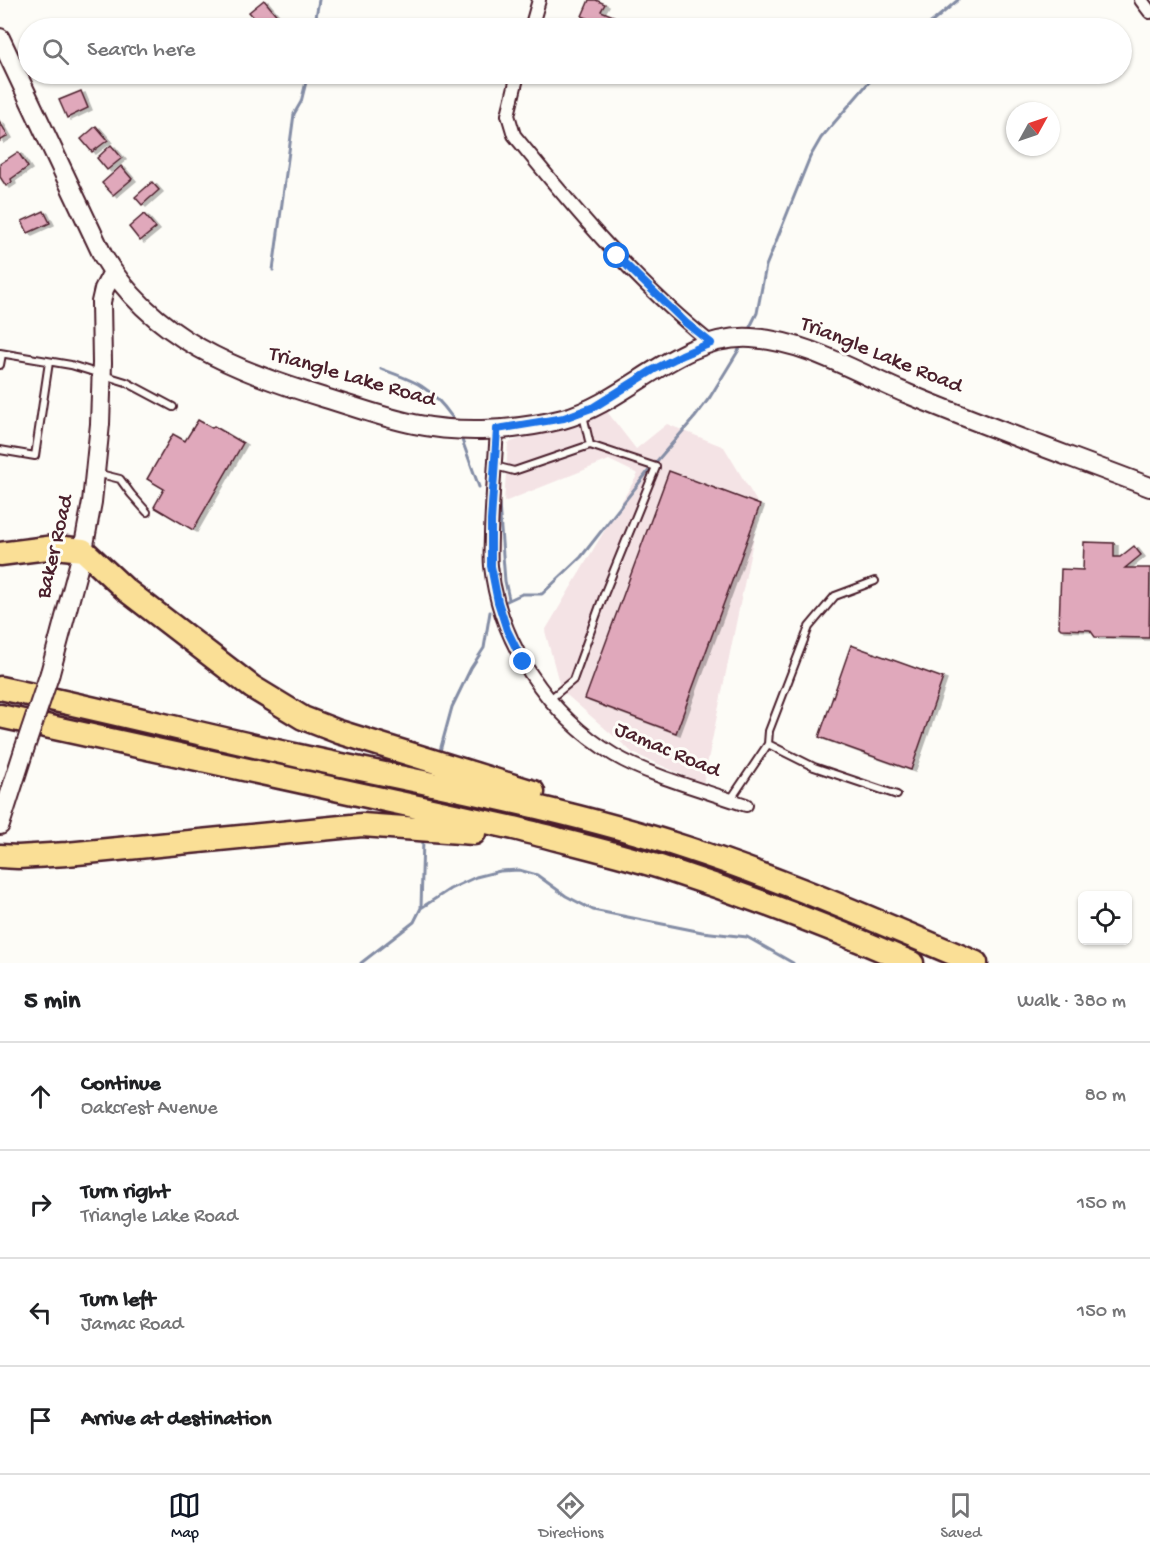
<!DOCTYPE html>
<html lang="en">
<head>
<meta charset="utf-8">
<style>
	body { margin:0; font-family:"Gochi Hand",sans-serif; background:#f6f6f6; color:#202124 }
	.controls { position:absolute; right:18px; bottom:18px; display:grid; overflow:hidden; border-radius:9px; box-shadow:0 2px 4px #0004 }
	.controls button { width:54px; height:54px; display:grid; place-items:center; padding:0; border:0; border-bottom:2px solid #e0e0e0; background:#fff; color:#202124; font:30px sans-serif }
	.compass { position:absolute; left:1006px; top:102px; width:54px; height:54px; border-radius:50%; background:#fff; box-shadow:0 2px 4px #0004; rotate:50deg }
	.stop { position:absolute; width:18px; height:18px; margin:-14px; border:4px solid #1a73e8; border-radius:50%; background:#fff }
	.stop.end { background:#1a73e8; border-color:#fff; box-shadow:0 2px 6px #0008 }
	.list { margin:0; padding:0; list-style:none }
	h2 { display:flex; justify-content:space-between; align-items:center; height:78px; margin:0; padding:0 24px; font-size:26px }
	h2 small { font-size:20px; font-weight:400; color:#757577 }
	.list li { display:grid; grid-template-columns:39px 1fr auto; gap:18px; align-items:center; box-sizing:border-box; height:108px; padding:0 24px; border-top:2px solid #e0e0e0 }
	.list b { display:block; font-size:22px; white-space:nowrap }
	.list p { margin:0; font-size:20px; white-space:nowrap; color:#757577 }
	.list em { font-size:20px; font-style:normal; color:#757577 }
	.icon { flex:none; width:33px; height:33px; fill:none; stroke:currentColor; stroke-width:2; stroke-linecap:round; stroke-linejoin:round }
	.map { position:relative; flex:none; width:1150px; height:963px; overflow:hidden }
	.search { position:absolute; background:#fff; box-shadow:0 2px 4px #0004; left:18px; right:18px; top:18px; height:66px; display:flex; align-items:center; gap:15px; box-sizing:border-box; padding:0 21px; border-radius:33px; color:#757577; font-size:22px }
	.sheet { height:510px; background:#fff }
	nav { display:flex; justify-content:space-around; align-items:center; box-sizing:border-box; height:84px; border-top:2px solid #e0e0e0; background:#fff; font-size:16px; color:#757577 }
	nav a { display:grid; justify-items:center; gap:3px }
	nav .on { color:#111827 }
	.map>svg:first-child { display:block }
	.built { fill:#f4e3e5 }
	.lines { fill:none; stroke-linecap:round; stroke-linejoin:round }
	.stream { stroke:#848da5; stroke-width:3 }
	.building { fill:#e0a8bb; stroke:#4a1f2b; stroke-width:1.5; filter:url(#shadow) }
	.lane-casing { stroke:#4a1f2b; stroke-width:10 }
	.street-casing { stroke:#4a1f2b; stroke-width:16 }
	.secondary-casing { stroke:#4a1f2b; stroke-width:22 }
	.highway-casing { stroke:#4a1f2b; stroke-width:27 }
	.lane { stroke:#fdfcf7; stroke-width:6 }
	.street { stroke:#fdfcf7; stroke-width:12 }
	.secondary { stroke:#fdfcf7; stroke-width:18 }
	.highway { stroke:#fadf96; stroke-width:22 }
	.secondary-bridge-casing { stroke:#4a1f2b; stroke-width:22; stroke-linecap:butt }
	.secondary-bridge { stroke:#fdfcf7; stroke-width:18 }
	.route { stroke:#1a73e8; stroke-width:8 }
	.labels { text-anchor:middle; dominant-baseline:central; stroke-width:6; stroke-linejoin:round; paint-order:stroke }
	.street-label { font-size:22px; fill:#4a1f2b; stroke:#fdfcf7 }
</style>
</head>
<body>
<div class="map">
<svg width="1150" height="963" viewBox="0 0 1150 963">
	<defs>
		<filter id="shadow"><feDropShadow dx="4" dy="2" stdDeviation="0" flood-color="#0004"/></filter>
	</defs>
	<rect width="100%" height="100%" fill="#fdfcf7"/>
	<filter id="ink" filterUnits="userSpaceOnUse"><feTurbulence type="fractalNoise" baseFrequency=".0167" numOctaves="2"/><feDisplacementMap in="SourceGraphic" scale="12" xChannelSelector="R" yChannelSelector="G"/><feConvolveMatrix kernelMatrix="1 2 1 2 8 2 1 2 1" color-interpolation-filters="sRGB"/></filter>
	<g filter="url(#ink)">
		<path class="built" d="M605,409L636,449L667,424L724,447L760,507L703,784L633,753L561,690L545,631L638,474L609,460L504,502L508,443Z"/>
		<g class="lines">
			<path class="stream" d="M314,28L319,0
				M925,28L958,0
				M273,270L294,114L301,102L308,74
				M749,329L757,313L766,266L810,157L821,138L876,74
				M381,369C415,381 430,386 452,417
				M462,440L479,487
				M499,504L505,581L509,599
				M507,601L522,594H542L581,557L650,469L695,417L710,397L740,348
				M440,751L452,707L471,668L484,648L490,612
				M421,908L450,889L476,877L500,871L519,870L537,875L566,896L593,910L702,932L747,937L793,963
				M361,963L414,922L421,908L423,839"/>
		</g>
		<path class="building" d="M264,0L279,18L267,28H263L249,12Z
			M589,0H596L605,4L601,11L618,18L613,28L582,16Z
			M81,91L88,108L67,118L59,100Z
			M0,122L8,136L0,141Z
			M96,126L108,140L92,152L81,139Z
			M111,145L122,158L107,170L97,158Z
			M18,152L28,167L11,179L12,182L6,186L0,177V164Z
			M121,166L132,179L113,195L102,183Z
			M152,182L159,190L142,205L135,197Z
			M44,211L50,223L28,233L22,221Z
			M144,214L156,228L140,241L129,227Z
			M198,420L212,428L214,426L243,443L193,530L154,507L164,489L147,479L173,434L185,441Z
			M669,471L760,505L676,733L585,699Z
			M1084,542L1114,543V557H1120L1134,546L1141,555L1125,568H1150L1149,638L1095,637L1090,630L1061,629L1059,627L1061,569L1083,570Z
			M851,645L943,678L911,770L819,737Z"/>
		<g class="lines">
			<g class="lane-casing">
				<path id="lane" d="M0,353L71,365L126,382L173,407
					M0,365L2,354
					M0,450L35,456L49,362
					M495,466L514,471L590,445L583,415
					M96,473L120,479L131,494L147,512
					M550,699L573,680L603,597L656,467L590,445
					M768,744L769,731L809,627L835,596L875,581
					M731,799L768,744L814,767L897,795"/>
			</g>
			<g class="street-casing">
				<path id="street" d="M1141,0L1150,12
					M531,28L539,0
					M518,74L508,115L514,135C574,209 636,283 711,343
					M497,429C495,464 492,499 491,534C491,544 490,556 491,566C499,642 549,716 614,755C649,776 706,791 746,805"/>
			</g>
			<g class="secondary-casing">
				<path id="secondary" d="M0,38L103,256C152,339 237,371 325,398C355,407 384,418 414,424C462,434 515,431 563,419C629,401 678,334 751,338C807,341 857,373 908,394C987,427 1069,456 1150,487
					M50,673L83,550L92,502L100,424L102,363L101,302L104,289L113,272
					M0,825L24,750"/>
			</g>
			<g class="highway-casing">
				<path id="highway" d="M0,554L55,547L83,550L126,590L252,687L303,718L339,732L533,792
					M0,688C100,709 199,734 299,756C428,784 560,807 686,848C785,880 880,923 976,963
					M0,716L514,828C563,841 612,852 660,867C746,895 830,927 912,963
					M0,856L18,857L67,854L362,825L474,833"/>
			</g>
			<use href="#lane" class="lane"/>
			<use href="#street" class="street"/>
			<use href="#secondary" class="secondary"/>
			<use href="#highway" class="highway"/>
			<g class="secondary-bridge-casing">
				<path id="secondary-bridge" d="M24,750L50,673"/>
			</g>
			<use href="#secondary-bridge" class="secondary-bridge"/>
		</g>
	</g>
	<g class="lines" filter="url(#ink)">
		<path class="route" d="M523,662L507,630L498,602L491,566V521L497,429L564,418L594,407L653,370L682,355L711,343L686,323L617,256"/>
	</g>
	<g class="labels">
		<g class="street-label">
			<text transform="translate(881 356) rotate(22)">Triangle Lake Road</text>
			<text transform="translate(352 378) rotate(16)">Triangle Lake Road</text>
			<text transform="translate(56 547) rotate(-77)">Baker Road</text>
			<text transform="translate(667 751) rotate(23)">Jamac Road</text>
		</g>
	</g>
</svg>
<div class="controls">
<button><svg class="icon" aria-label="locate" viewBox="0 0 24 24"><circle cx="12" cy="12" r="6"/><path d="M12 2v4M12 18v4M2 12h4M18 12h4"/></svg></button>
</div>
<svg class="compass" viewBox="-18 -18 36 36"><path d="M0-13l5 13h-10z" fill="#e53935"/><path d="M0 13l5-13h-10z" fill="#757577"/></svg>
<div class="stop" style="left:617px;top:256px"></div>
<div class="stop end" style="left:523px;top:662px"></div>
<div class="search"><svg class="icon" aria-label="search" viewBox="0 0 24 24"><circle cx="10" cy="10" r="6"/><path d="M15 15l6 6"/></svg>Search here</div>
</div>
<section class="sheet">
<h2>5 min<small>Walk · 380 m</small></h2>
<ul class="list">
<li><svg class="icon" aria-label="ahead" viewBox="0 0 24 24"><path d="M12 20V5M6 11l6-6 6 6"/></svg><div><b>Continue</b><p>Oakcrest Avenue</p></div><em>80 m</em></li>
<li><svg class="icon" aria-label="right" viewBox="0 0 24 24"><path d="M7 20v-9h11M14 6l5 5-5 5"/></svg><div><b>Turn right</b><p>Triangle Lake Road</p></div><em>150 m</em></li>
<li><svg class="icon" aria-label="left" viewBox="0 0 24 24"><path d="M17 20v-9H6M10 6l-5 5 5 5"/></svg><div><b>Turn left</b><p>Jamac Road</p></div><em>150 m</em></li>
<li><svg class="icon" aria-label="arrive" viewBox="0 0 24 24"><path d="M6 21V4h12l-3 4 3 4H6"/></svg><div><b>Arrive at destination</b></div></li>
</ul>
</section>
<nav>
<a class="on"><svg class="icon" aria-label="map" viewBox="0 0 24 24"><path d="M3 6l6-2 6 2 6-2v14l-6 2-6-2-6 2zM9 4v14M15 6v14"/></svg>Map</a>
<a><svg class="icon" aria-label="directions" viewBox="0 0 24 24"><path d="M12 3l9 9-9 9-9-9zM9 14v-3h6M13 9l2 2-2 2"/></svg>Directions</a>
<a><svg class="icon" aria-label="saved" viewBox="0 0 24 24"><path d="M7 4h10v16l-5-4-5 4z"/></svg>Saved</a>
</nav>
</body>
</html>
